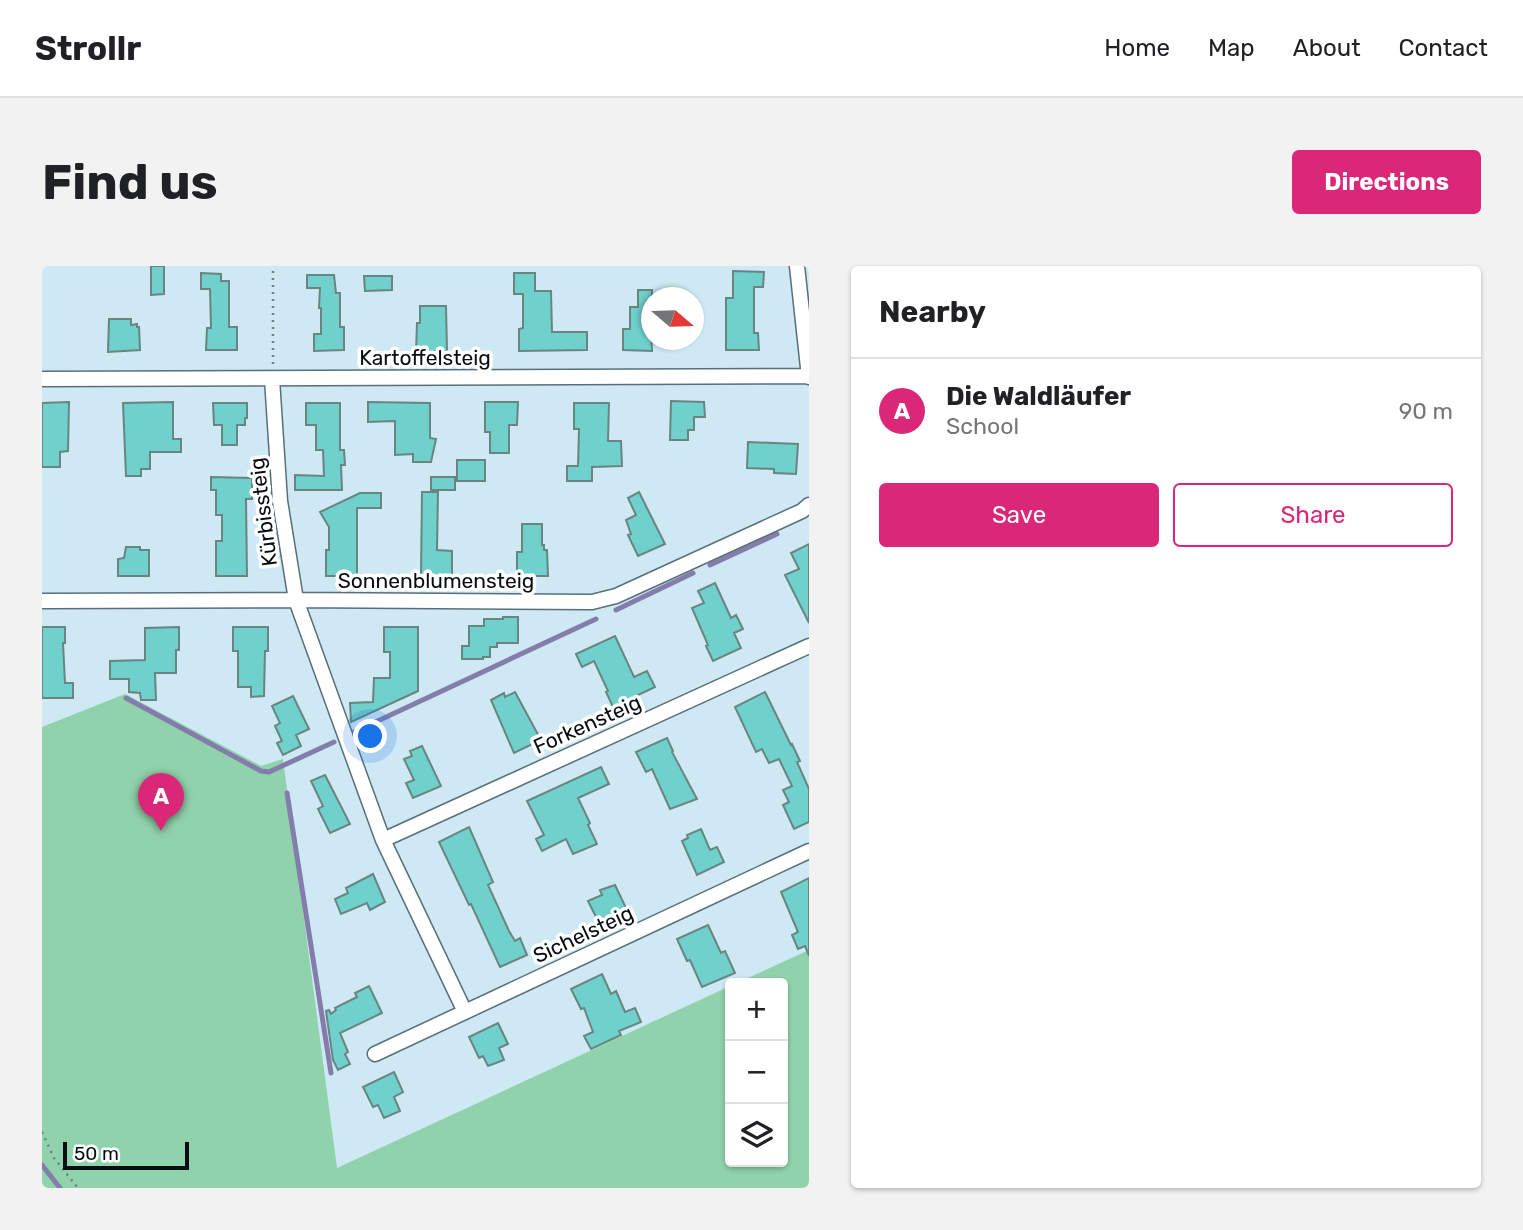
<!DOCTYPE html>
<html lang="en">
<head>
<meta charset="utf-8">
<style>
	body { margin:0; font-family:Rubik,sans-serif; background:#f2f2f2; color:#202124 }
	.controls { position:absolute; right:21px; bottom:21px; display:grid; overflow:hidden; border-radius:7px; box-shadow:0 2px 5px #0004 }
	.controls button { width:63px; height:63px; display:grid; place-items:center; padding:0; border:0; border-bottom:2px solid #e0e0e0; background:#fff; color:#202124; font:35px sans-serif }
	.compass { position:absolute; left:599px; top:21px; width:63px; height:63px; border-radius:50%; background:#fff; box-shadow:0 2px 5px #0004; rotate:109deg }
	.scale { position:absolute; left:21px; bottom:18px; width:126px; box-sizing:border-box; padding-left:7px; border:4px solid #060e12; border-top:0; font-size:19px; line-height:24px; white-space:nowrap; color:#060e12; -webkit-text-stroke:5px #fff; paint-order:stroke }
	.you { position:absolute; left:329px; top:471px; width:24px; height:24px; margin:-18px; border:5px solid #fff; border-radius:50%; background:#1a73e8; box-shadow:0 0 0 10px #1a73e833 }
	.badge { display:grid; place-items:center; width:46px; height:46px; border-radius:50%; background:#db2777; color:#fff; font-size:23px; font-weight:700 }
	.pin { position:absolute; translate:-50% -58px; filter:drop-shadow(0 2px 4px #0008) }
	.pin::after { content:''; position:absolute; top:37px; width:24px; height:21px; background:inherit; clip-path:polygon(0 0,100% 0,50% 100%) }
	.list { margin:0; padding:0; list-style:none }
	h2 { display:flex; justify-content:space-between; align-items:center; height:91px; margin:0; padding:0 28px; font-size:30px }
	h2 small { font-size:23px; font-weight:400; color:#757577 }
	.list li { display:grid; grid-template-columns:46px 1fr auto; gap:21px; align-items:center; box-sizing:border-box; height:105px; padding:0 28px; border-top:2px solid #e0e0e0 }
	.list b { display:block; font-size:26px; white-space:nowrap }
	.list p { margin:0; font-size:23px; white-space:nowrap; color:#757577 }
	.list em { font-size:23px; font-style:normal; color:#757577 }
	.actions { display:flex; gap:14px; padding:21px 28px }
	.actions a { flex:1; padding:16px 0; border:2px solid #db2777; border-radius:7px; text-align:center; font-size:24px; color:#db2777 }
	.actions .main { background:#db2777; color:#fff }
	.icon { flex:none; width:38px; height:38px; fill:none; stroke:currentColor; stroke-width:2; stroke-linecap:round; stroke-linejoin:round }
	.map { position:relative; flex:none; width:767px; height:922px; overflow:hidden; border-radius:7px }
	header { display:flex; align-items:center; gap:42px; box-sizing:border-box; height:98px; padding:0 35px; background:#fff; border-bottom:2px solid #e0e0e0 }
	header strong { font-size:33px }
	nav { display:flex; gap:38px; margin-inline-start:auto; font-size:24px }
	.intro { display:flex; align-items:center; justify-content:space-between; box-sizing:border-box; height:168px; padding:0 42px }
	h1 { margin:0; font-size:49px }
	.button { padding:18px 32px; border-radius:7px; background:#db2777; color:#fff; font-size:24px; font-weight:700 }
	main { display:flex; gap:42px; padding:0 42px }
	aside { flex:1; background:#fff; border-radius:7px; box-shadow:0 2px 5px #0004 }
	.map>svg:first-child { display:block }
	.green { fill:#90d2ab }
	.lines { fill:none; stroke-linecap:round; stroke-linejoin:round }
	.stream { stroke:#847dac; stroke-width:5 }
	.building { fill:#70d0cc; stroke:#688583; stroke-width:2 }
	.street-casing { stroke:#576f79; stroke-width:17 }
	.path { stroke:#6d7e86; stroke-width:2.5; stroke-dasharray:2 5; stroke-linecap:butt }
	.street { stroke:#fff; stroke-width:14 }
	.labels { text-anchor:middle; dominant-baseline:central; stroke-width:7; stroke-linejoin:round; paint-order:stroke }
	.street-label { font-size:21px; fill:#060e12; stroke:#fff }
</style>
</head>
<body>
<header>
<strong>Strollr</strong>
<nav><a>Home</a><a>Map</a><a>About</a><a>Contact</a></nav>
</header>
<div class="intro"><h1>Find us</h1><a class="button">Directions</a></div>
<main>
<div class="map">
<svg width="767" height="922" viewBox="0 0 767 922">
	<rect width="100%" height="100%" fill="#cee8f4"/>
	<path class="green" d="M83,428L219,500L241,493L295,902L688,720V896H741V717H695L767,684V922H0V461Z"/>
	<g class="lines">
		<path class="stream" d="M668,299L735,268
			M574,344L651,307
			M84,432L219,505L227,506L292,476
			M312,466L554,353
			M245,527L289,807
			M0,899L18,922"/>
	</g>
	<path class="building" d="M109,0H122V28L109,29Z
		M691,5L722,6L721,21H712V67H716L717,84H684V32H691Z
		M159,7L179,8V15H187V61H195V84H164L165,62H169L168,23H159Z
		M472,7H493V25H509L510,66H545V84L477,85V63L481,62V28H472Z
		M265,9H292L294,27H298V61H302V84L272,85V68H279V42H277L278,22H265Z
		M322,10H350V24L323,25Z
		M596,24H610L609,67L610,85L581,84V63H588V41H596Z
		M378,40H404L405,85L374,86L375,57H378Z
		M67,53H89V59L95,58V61H97L98,84L66,86Z
		M629,135L662,136L663,151H652V164H646V174H628Z
		M27,136L26,185L18,186V201H0V137Z
		M131,136V173H139V186H108V203H99V210H84L81,137Z
		M326,136L388,137V172L394,173L389,196H371V188L353,189V155L326,156Z
		M443,136H476L475,159H467V187H448V166H443Z
		M171,137H205V152H203V159H195V179H180V159H172Z
		M264,137H298V184H302L303,199H299L300,224H253V209L282,210L281,184H274V159H264Z
		M532,137H567L566,175H579L580,200L550,201V215H525V200H536L537,163H532Z
		M706,176L756,178L754,208L732,207V203L705,202Z
		M415,194H443V215H415Z
		M169,211L210,212V233H204L205,310H174V275H180V249H174V224H169Z
		M389,211H413V224H389Z
		M380,226H396L395,284L410,285V310H379Z
		M597,226L623,278L596,290L586,269L589,268L584,254L594,249L586,232Z
		M318,227H339V242H315V310H284V284H287V261L278,246Z
		M480,258H500V279H502V284H505L506,310H475V286H480Z
		M767,278V357L743,309L757,303L749,287Z
		M84,281H98V284H107V310H76V293L82,292Z
		M673,317L689,352L694,349L701,363L692,367L699,382L671,395L664,380L666,379L650,342L662,337L656,325Z
		M461,351H476V377H455V381H448V391H441V393H420V380H427V360H442V353H461Z
		M0,361H23V377H21L23,417H31V432H0Z
		M137,361V384H134V407H113L114,434H99L98,427L87,426V413H68V395L103,394V362Z
		M191,361H226V385H223L222,430L209,431V421H196V385H191Z
		M342,361H376V425L309,456L308,437L331,436L332,412H348V386H342Z
		M573,370L592,411L605,405L613,421L571,441L564,426L566,425L552,395L540,401L534,388Z
		M473,426L499,474L472,487L449,434L462,427L463,431Z
		M723,426L749,479L750,478L758,495L755,496L767,523V556L752,563L741,539L747,536L741,524L750,520L737,493L727,497L720,483L714,486L693,441Z
		M251,430L267,463L254,469L259,480L241,489L235,477L240,475L233,460L238,457L230,440Z
		M625,472L631,485L630,486L655,533L628,543L610,503L604,506L594,486Z
		M380,480L399,520L371,532L364,517L372,514L362,493L370,490L368,485Z
		M559,501L567,518L536,532L548,557L546,559L555,578L531,588L524,573L500,585L494,573L502,569L485,535Z
		M283,509L308,558L288,567L276,543L281,540L269,515Z
		M427,561L451,616L446,619L467,665L473,675L478,672L485,689L458,701L429,638L427,639L397,576Z
		M659,563L668,584L675,581L682,596L655,609L640,575L646,572L645,569Z
		M331,608L343,636L328,644L325,637L299,648L293,633L306,627L304,622Z
		M767,612V690L763,680L756,683L750,669L756,666L739,626Z
		M573,619L584,642L556,655L546,635L560,629L558,624Z
		M666,659L679,687L683,685L693,707L660,721L648,694L645,695L635,673Z
		M560,708L569,728L574,725L583,746L593,742L599,756L577,765L579,769L549,783L542,770L551,766L542,742L539,743L529,723Z
		M327,720L340,747L298,767L306,786L303,788L308,798L296,804L291,794L284,745L287,744L289,748L294,744L293,742L315,731L313,727Z
		M456,757L466,778L457,782L462,794L446,800L441,790L437,792L427,771Z
		M352,806L361,826L352,831L358,845L342,852L336,839L331,841L321,821Z"/>
	<g class="lines">
		<g class="street-casing">
			<path id="street" d="M755,0L767,111
				M0,113L767,110
				M230,113L238,235L254,334L341,574L423,746
				M0,335L254,334L550,336L574,330L760,245L767,239
				M341,574L767,380
				M333,788L767,585"/>
		</g>
		<path class="path" d="M231,98V0
			M0,866L12,892L36,922"/>
		<use href="#street" class="street"/>
	</g>
	<g class="labels">
		<g class="street-label">
			<text x="383" y="91">Kartoffelsteig</text>
			<text transform="translate(221 246) rotate(-97)">Kürbissteig</text>
			<text x="394" y="314">Sonnenblumensteig</text>
			<text transform="translate(545 458) rotate(-24)">Forkensteig</text>
			<text transform="translate(541 668) rotate(-25)">Sichelsteig</text>
		</g>
	</g>
</svg>
<div class="controls">
<button>+</button>
<button>−</button>
<button><svg class="icon" aria-label="layers" viewBox="0 0 24 24"><path d="M12 4l9 5-9 5-9-5zM3 14l9 5 9-5"/></svg></button>
</div>
<svg class="compass" viewBox="-18 -18 36 36"><path d="M0-13l5 13h-10z" fill="#e53935"/><path d="M0 13l5-13h-10z" fill="#757577"/></svg>
<div class="scale">50 m</div>
<div class="you"></div>
<div class="pin badge" style="left:119px;top:565px">A</div>
</div>
<aside>
<h2>Nearby<small></small></h2>
<ul class="list">
<li><span class="badge">A</span><div><b>Die Waldläufer</b><p>School</p></div><em>90 m</em></li>
</ul>
<div class="actions"><a class="main">Save</a><a>Share</a></div>
</aside>
</main>
</body>
</html>
